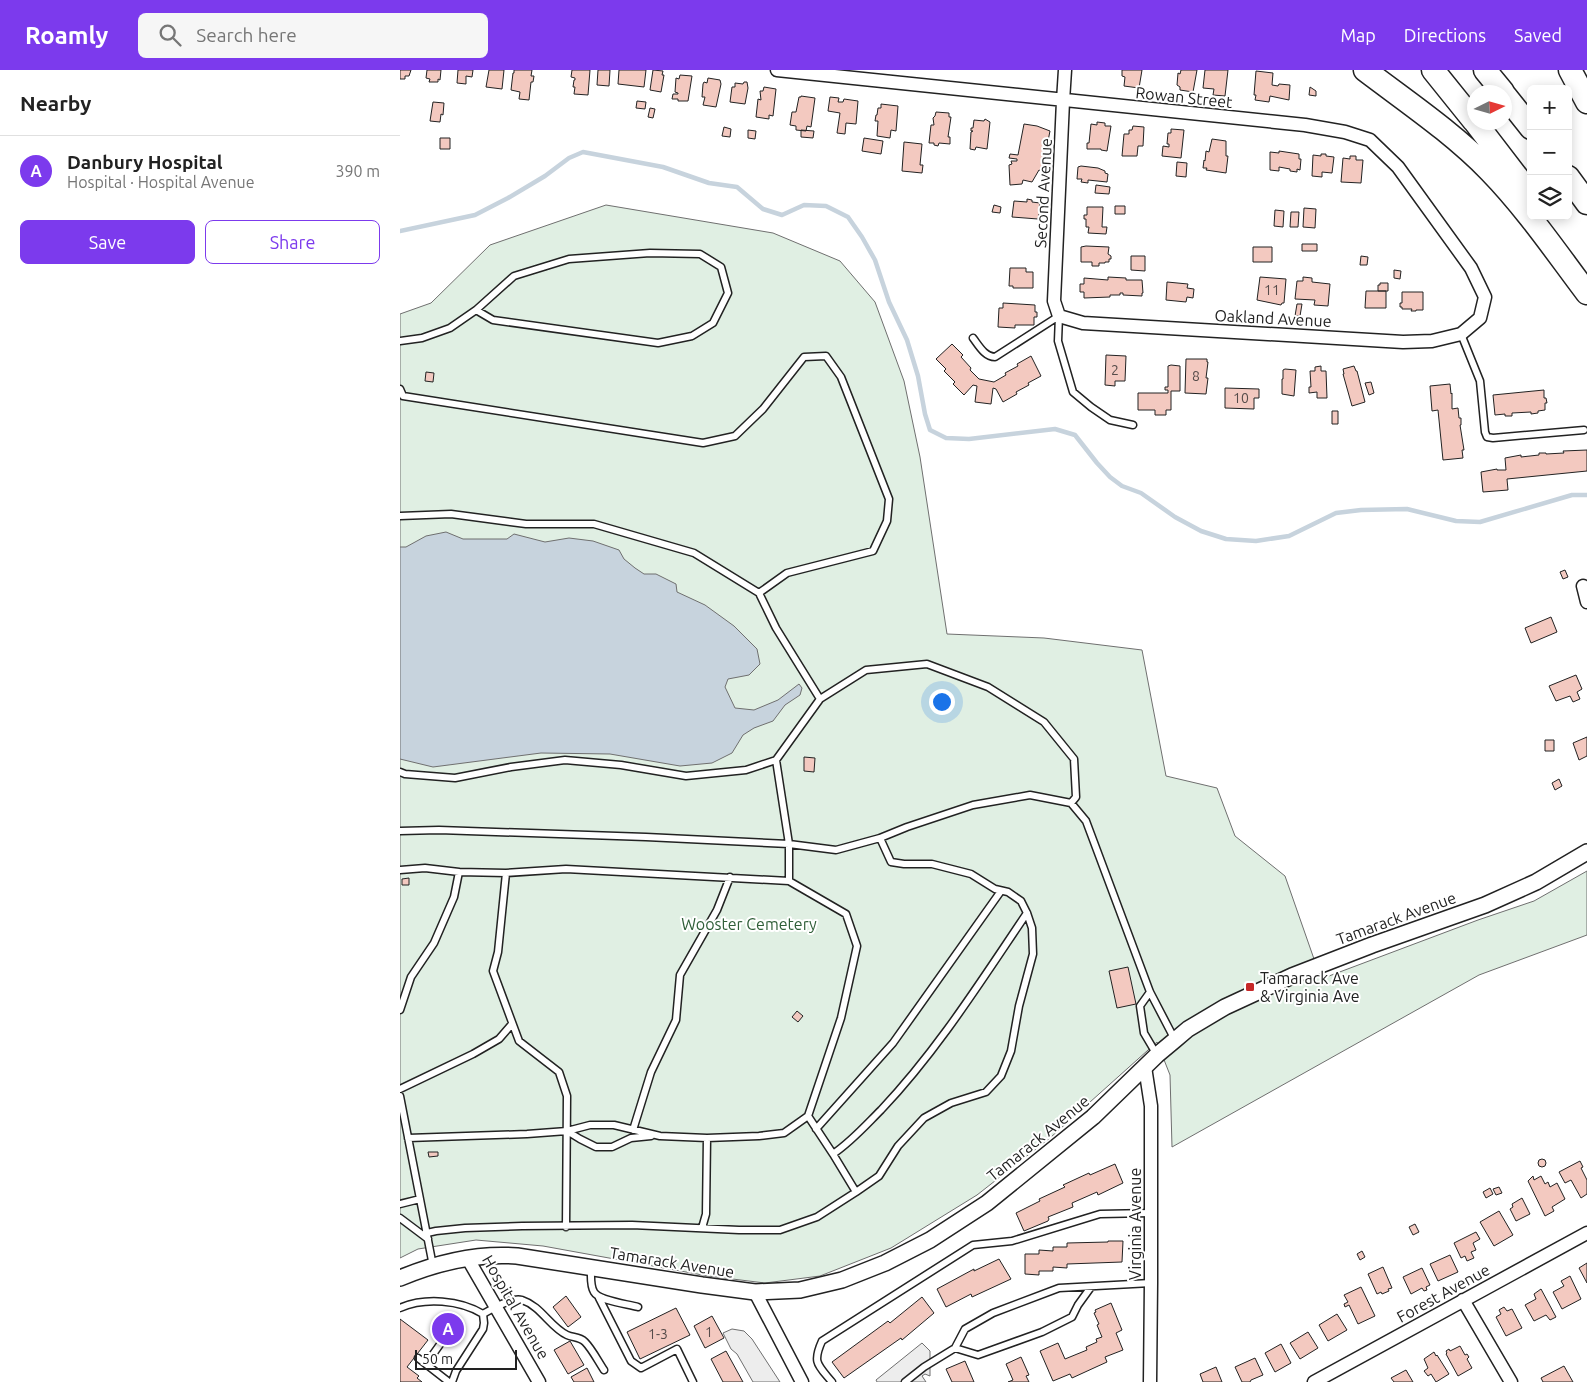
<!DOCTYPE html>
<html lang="en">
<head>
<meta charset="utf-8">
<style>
	body { margin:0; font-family:Ubuntu,sans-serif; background:#f6f6f6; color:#222 }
	.controls { position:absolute; right:15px; top:15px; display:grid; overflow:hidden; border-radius:8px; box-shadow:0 2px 12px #0003 }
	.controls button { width:45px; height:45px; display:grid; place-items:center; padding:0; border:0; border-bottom:1px solid #e0e0e0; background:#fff; color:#222; font:25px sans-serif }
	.compass { position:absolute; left:1067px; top:15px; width:45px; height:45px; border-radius:50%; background:#fff; box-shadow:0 2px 12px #0003; rotate:85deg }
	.scale { position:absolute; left:15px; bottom:12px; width:102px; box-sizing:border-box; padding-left:5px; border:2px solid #222; border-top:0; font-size:14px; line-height:18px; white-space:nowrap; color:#222; -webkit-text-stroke:4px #fff; paint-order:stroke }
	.you { position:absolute; left:541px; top:631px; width:18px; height:18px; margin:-12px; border:4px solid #fff; border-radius:50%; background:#1a73e8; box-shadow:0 0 0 8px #1a73e833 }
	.badge { display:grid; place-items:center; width:32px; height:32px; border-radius:50%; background:#7c3aed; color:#fff; font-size:16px; font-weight:700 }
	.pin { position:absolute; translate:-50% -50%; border:2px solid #fff; box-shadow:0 1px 5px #0006 }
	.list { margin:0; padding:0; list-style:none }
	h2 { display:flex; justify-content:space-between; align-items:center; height:65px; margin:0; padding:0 20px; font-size:21px }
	h2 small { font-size:16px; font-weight:400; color:#767676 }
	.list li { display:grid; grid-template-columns:32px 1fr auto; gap:15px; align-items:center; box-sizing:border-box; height:70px; padding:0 20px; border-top:1px solid #e0e0e0 }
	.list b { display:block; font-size:19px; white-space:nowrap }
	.list p { margin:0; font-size:16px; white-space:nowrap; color:#767676 }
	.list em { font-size:16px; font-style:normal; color:#767676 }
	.actions { display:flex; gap:10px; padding:15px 20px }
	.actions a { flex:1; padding:11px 0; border:1px solid #7c3aed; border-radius:8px; text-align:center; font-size:18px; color:#7c3aed }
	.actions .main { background:#7c3aed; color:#fff }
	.icon { flex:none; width:28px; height:28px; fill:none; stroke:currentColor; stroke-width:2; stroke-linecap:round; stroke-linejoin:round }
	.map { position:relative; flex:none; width:1187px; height:1312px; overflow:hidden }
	header { display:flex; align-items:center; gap:30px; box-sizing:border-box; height:70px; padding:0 25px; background:#7c3aed; color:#fff }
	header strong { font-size:24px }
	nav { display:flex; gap:28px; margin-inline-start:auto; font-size:18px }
	.search { width:350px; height:45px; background:#f6f6f6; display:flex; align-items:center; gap:12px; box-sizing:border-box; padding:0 18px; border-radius:8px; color:#767676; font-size:19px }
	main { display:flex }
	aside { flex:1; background:#fff }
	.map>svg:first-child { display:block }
	.green { fill:#e0efe3; stroke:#6f6f6f }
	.parking { fill:#ededed; stroke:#6f6f6f }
	.water { fill:#c7d3dd; stroke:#6f6f6f }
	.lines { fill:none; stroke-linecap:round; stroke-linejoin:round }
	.stream { stroke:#c7d3dd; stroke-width:4.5 }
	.building { fill:#f3c9c0; stroke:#222 }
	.service-casing { stroke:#222; stroke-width:9 }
	.minor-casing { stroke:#222; stroke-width:15 }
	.tertiary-casing { stroke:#222; stroke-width:18 }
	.motorway-casing { stroke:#222; stroke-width:25 }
	.service { stroke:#fff; stroke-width:6 }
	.minor { stroke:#fff; stroke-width:12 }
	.tertiary { stroke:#fff; stroke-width:15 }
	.motorway { stroke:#fff; stroke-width:22 }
	.poi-dot { fill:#c62828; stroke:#fff; stroke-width:2 }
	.labels { text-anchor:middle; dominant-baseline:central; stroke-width:4; stroke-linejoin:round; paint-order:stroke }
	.number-label { font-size:14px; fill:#564c4a }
	.street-label { font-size:16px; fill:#222; stroke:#fff }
	.park-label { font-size:16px; fill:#2f5e38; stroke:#fff }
	.poi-label { font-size:16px; fill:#222; stroke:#fff; text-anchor:start }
</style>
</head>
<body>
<header>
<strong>Roamly</strong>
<div class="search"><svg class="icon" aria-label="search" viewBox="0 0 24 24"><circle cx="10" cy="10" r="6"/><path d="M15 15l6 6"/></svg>Search here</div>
<nav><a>Map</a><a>Directions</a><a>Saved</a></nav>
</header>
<main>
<aside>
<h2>Nearby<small></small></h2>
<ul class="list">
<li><span class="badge">A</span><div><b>Danbury Hospital</b><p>Hospital · Hospital Avenue</p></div><em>390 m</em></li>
</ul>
<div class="actions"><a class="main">Save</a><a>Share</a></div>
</aside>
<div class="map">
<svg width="1187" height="1312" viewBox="0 0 1187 1312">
	<rect width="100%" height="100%" fill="#fff"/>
	<path class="green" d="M206,135L373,163L440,191L475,232L504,311L520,387L547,564L644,568L742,580L766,706L817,718L835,766L885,806L921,909L1078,850L1134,831L1187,801V865L1079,905L772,1077L770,1005L757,972L651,1067L577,1125L491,1178L420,1206L365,1213L308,1206L143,1176L76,1170L18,1179L0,1188V244L31,233L90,175Z"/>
	<path class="parking" d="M332,1259L344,1261L352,1269L380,1312H353L337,1284L331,1279L323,1263Z
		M522,1273L530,1281V1306L525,1304L522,1306L526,1312H477L476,1310Z"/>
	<path class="water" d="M46,462L63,469H107L114,464L145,472L169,468L193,471L219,480L224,489L235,498L244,504H256L276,514L277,522L305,535L334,556L357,579L360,594L349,605L328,609L325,617L335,638L354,640L378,630L399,614L402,618L400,625L385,635L373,651L354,658L343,665L332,683L312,693L280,696L210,684L141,683L33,697L0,689V477H6L26,466Z"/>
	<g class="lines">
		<path class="stream" d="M0,161L75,145L108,128L145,106L169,88L183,82L263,97L309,113L337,117L363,139L382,145L404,135L426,136L448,147L462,167L475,190L489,232L507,270L518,306L525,344L530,360L546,368L569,369L655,359L675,365L697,393L710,407L722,416L741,423L775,447L801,461L826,469L856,471L889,466L936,443L961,440L1007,439L1056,451L1080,452L1172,425H1187"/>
	</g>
	<path class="building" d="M0,0H11L9,6H5V9H0Z
		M27,0H41L40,10L38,9V12H29L30,9L26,8Z
		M58,0H73L72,7L66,6V14L57,13Z
		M89,0H104L102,19L86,17Z
		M114,0H132L131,6H134L133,12H131L129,30L119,29L120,22L111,20L113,3H114Z
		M172,0H190L188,25L174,24L175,17H173L174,10H175V8L171,7Z
		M198,0H210L209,16L197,15Z
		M219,0H246L244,17L218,14Z
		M253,0L263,1L262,5H264L261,22L250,20Z
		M722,0H742L739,18L724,16L725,7L722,6Z
		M781,0H797L793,22L780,20V17L777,15L778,3L780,4Z
		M805,0H828L825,26L813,25L814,19L803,18Z
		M856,1L873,3L872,15L878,16L879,14L890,15L889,30L870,26L869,32L855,30L856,25H854Z
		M280,5L292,6L288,31H278V29H272L273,24H278V23L275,22L276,8L279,9Z
		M308,8L320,10L321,14L316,37L303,35L305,27H302L303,14L304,12L307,13Z
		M344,12H347L348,18L345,34L330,32L332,17H335V13L343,14Z
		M364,17L376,19L373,46L369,45V49L356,47L358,29L361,30L360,21H363Z
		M910,17L916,21V26L909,25Z
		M401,26L415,28L411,57L407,56L406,61L396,60V56L390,55L392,42H396L399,27H401Z
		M430,27L439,28L438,32H443L444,29L458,31L456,54L446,53L445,64L437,63L440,43L428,41Z
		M237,31L246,32L245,39L236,38Z
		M33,32L44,33L43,45L41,44L40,52L30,51Z
		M481,34L498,36L496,61L491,60L490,68L477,66L478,51H475L476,45H477L478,38H481Z
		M250,38L255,39L253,48L248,47Z
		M536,42L549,43V47H551L548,67H550V74L539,73L538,76L534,75V73H529L531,55H534L533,48L535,46Z
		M585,49L590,52L587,79L576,77L575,80L570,79L571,62L573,61H571V58H573L574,50L584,51Z
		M697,52L705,53V56H711L707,81L701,80V79H687V73H689L691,54L697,55Z
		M624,54L637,56L650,61L642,101L639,100L632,112L623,110L622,114L610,115L609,95L612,94L611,91H617V89L609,88L610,84L618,85Z
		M733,56L744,57L743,76H738L737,86H722L724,64H729V60H732Z
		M324,57L331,59L330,67L322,66Z
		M771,59L784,60L781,88L762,86L763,76L769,77V74H767L768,63H771Z
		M348,60L356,61L355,69L348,68Z
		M401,60L414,61L413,68L401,67Z
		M40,68H50V79H40Z
		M464,68L483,71L481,84L462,81Z
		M812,69L826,71V86H828L826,103L806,100L807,98H803L804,90L805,91L806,81L809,82Z
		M504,72L522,74L520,95H523L522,103L502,101Z
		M879,81L899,84V89H901L900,100L897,99V102L890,101V99L879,97V101L870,100V82L879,83Z
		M921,84H926V86L934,87L932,103L922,102V107L912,106L913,85L921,86Z
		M950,86H956V90H963L961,113L941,112L943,88L950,89Z
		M777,92L787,93L786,107L776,106Z
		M681,96L698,98L705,101V103L708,104L707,112L688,110V113L681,112L682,109H677L678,97Z
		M696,115L710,117L709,124L695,123Z
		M627,129L632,130V132L640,133L639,139H642L641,144H639L638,149L612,147L614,131L627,132Z
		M594,135L601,137L600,143L592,142Z
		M715,136H725V144H715Z
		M687,137H703L702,157H707L706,164L688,163L689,157H686V149H684V145H687Z
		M904,138L916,139L915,158L903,157Z
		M875,140L884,141L883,157L874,156Z
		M891,142H899L898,157H890Z
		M902,174H917V181H902Z
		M686,176L709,177L708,184L711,186V189H709V192H705V193H699V196H692V192H681V177Z
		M853,177H872V192H853Z
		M731,186H745V201L731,200Z
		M961,186L968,187L967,195H960Z
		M610,198H626V202H633V218H613V216H609Z
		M994,200L1001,201L1000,209L994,208Z
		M708,207L726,208V210H742L743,223H742V226L723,225V223H720V225H710V227L684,228V222H680V214H684V208L708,210Z
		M860,207L886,209L884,233H882L881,235L857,230Z
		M903,207L912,208V212L930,214L928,236L914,235L915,230L895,229L897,211H903Z
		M767,212L788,214L787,218L794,219L793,228L787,227L786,232L766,230Z
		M980,213H988V221H978V215H980Z
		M966,221H986V238H965Z
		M1002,222H1023V240H1016V241H1011L1012,239H1002V237H1000V233H1002Z
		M603,233L635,235V242H637V247H634V255H615V258L598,257L599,238H603Z
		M897,234H902L900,246H895Z
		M552,274L563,285L561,287L571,298L570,300L579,309L594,312L606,305L605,303L618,296L617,294L631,286L641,306L628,313L629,315L616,322L617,324L603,332L596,319L593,318L591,334L575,332L577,316L573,315L564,325L553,314L555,312L544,301L546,299L536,289Z
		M706,285L726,286L725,311H715V316L705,315Z
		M786,289H807V292H808L806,308H808L806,324L785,323Z
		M771,295L780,296V321H771V340H766V345H755V340H738V323H768V320H765V317H768V296Z
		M921,296V301H926L927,328H917V322L909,323V317H911L910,301H915V297Z
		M954,296L956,301H957L965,332L952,336L943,304H944L943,299Z
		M885,299L896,300L894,326L882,324V309H883V300Z
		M26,302L34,303L33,312L25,311Z
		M971,312L974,323L969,325L965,313Z
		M1050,314L1051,324L1052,323V339L1058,338L1059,348H1061V355H1060L1064,380H1062L1063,388L1043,390L1038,340L1032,341L1030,316Z
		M825,318L859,319V328H854V339L825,338Z
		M1144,320V328H1146L1147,333H1145V340L1138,341V343L1131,344V342L1112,343V346H1105V344L1095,345L1093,325Z
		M932,341H938V354H932Z
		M1187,380V401L1107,409L1108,420L1083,422L1081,402L1097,399V400H1106L1105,388L1121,385V387L1139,385V383H1146V384L1164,383L1163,381Z
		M1165,500L1168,507L1163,509L1160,502Z
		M1151,547L1157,562L1131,573L1125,558Z
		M1176,605L1182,619L1177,622L1180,629L1173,632L1170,626L1156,631L1149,616Z
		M1187,667V686L1179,690L1173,673Z
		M1145,670H1154V681H1145Z
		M404,687L415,688L414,702L404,701Z
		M1159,709L1162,716L1155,720L1152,713Z
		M9,808V815H2V809Z
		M728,897L736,934L717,938L709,901Z
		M397,941L403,946L398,952L392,947Z
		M28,1082H38V1086L29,1087Z
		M1138 1093a4 4 0 1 1 8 0a4 4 0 1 1-8 0Z
		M1180,1091L1183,1097L1181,1098L1187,1110V1124L1181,1128L1171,1110L1165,1113L1159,1102Z
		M715,1094L723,1113L698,1125L697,1122L672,1133L673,1137L648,1147L649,1149L648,1151L624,1161L616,1143L640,1131L639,1129L665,1117L663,1115L689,1103L690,1105Z
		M1133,1106L1134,1110L1141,1106L1145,1114L1148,1112L1150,1117L1157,1113L1165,1129L1152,1137L1154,1141L1145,1146L1128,1111Z
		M1099,1117L1102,1123L1096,1125L1093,1119Z
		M1090,1118L1093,1124L1086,1128L1083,1122Z
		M1122,1128L1130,1144L1116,1151L1110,1139L1113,1137L1112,1134Z
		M1099,1141L1113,1165L1094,1176L1080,1152Z
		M1015,1154L1019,1162L1013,1165L1009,1157Z
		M1076,1162L1080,1169L1073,1173L1076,1180L1071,1182L1074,1188L1067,1191L1065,1186L1061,1188L1054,1173Z
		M708,1171H723L722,1192L667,1194V1198L653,1197V1201H639V1205L625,1204V1184H639V1180L653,1181V1177H667V1173L708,1172Z
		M962,1181L965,1187L960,1190L957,1184Z
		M1050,1185L1058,1202L1038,1211L1030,1194Z
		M599,1189L611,1209L572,1227L571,1224L546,1237L537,1219L574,1199V1201Z
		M1187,1193V1213L1179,1198Z
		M983,1197L992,1218L988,1219L989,1221L982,1224L981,1222L977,1224L968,1204Z
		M1022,1198L1030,1215L1026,1217L1027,1220L1024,1221L1022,1218L1011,1224L1003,1207Z
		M1170,1206L1181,1229L1162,1239L1153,1222L1164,1216L1161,1211Z
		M961,1217L975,1246L958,1254L949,1235L945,1237L944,1234L948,1232L944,1225Z
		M1141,1219L1156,1247L1150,1250L1146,1245L1134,1251L1125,1235L1136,1229L1134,1224Z
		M166,1226L181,1247L168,1257L153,1237Z
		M522,1227L534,1243L502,1270L501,1268L444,1308L432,1292L488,1251L490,1253Z
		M711,1233L722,1260L716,1263L723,1280L705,1287L707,1292L696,1297L672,1308L670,1304L653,1311L640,1281L658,1273L665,1289L687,1280L686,1277L697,1272L696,1269L702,1267L697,1255L699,1254L694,1243L696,1242L695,1240Z
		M1104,1237L1107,1241L1112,1239L1122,1258L1106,1266L1096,1247L1101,1244L1099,1240Z
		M276,1238L290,1265L240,1289L227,1262Z
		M937,1244L947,1260L928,1271L919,1255Z
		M312,1246L324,1268L305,1278L294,1256Z
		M0,1249L28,1270L7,1297L19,1306L17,1308L22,1312H0Z
		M908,1262L918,1278L900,1289L890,1273Z
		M170,1271L184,1295L168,1304L154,1280Z
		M881,1274L891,1293L875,1302L865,1283Z
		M1060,1276L1065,1285L1067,1284L1069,1287L1067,1289L1072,1298L1058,1306L1046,1284L1047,1283L1046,1281L1049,1279L1050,1281Z
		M326,1281L343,1312H323L311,1289Z
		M1034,1282L1036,1286L1037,1285L1049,1304L1036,1312L1031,1304L1028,1306L1024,1301L1028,1298L1024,1289Z
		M621,1287L629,1305L626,1306L629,1312H608L613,1310L606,1294Z
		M855,1288L863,1305L851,1310L850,1312H842L835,1297Z
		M565,1291L574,1312H552L546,1299Z
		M1164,1296L1173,1312H1143L1141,1308Z
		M816,1297L822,1312H803L800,1304Z
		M187,1298L194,1312H174L171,1307Z
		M1006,1300L1013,1312H994L991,1308Z"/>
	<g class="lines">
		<g class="service-casing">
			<path id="service" d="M659,246L658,271L673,322L691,337L710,350L733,355
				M1061,264L1080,311L1085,362L1087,367L1093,368L1184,360
				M573,268C579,276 585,287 595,287L659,246
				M0,271L22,268L50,258L76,240L114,206L169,189L250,183L300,184L321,197L328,223L313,253L292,266L258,273L93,250L76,240
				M0,319L3,326L303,373L335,366L363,339L404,287L426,286L441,307L489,429L487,451L473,481L387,503L359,523L376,558L420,629L376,690L346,700L286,706L221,695L165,690L111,697L55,708L5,704L0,702
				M0,446L51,444L126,454H194L294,483L359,523
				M420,629L466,600L527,594L588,617L644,652L674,689L676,727L671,733
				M0,761L39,760L246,767L389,774L436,780L480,768L491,792L504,794H532L571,804L595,819L608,822L621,831L627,843L632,858L633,884L619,936L611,981L601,1006L586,1022L551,1033L524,1048L498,1076L479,1106L456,1122L433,1084C451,1072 465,1056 481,1040C537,981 581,911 627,843
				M480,768L507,757L573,735L630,725L671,733L686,751L750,922L775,970
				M0,800L25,798L59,802
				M106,803L98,882L93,901L119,971L159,1002L167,1026L166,1157
				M750,922L740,936L744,963L757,985
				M0,940L11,907L34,873L54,827L59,802L106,803L166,799L389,811V774L376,690
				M0,1019L73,984L99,969L112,954
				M0,1026L33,1196
				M408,1046L433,1084
				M416,1059L493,973L601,821
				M233,1060L251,1002L276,950L280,905L317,840L330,807
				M167,1061L190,1055H214L260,1066L307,1068L359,1066L384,1063L408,1046L441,948L457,876L446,844L389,811
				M8,1068L127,1064L167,1061L180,1069L196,1077H212L231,1068L251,1066
				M0,1134L20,1129
				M0,1148L28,1169
				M302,1158L306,1144L307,1068
				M27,1163L36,1161L65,1158L122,1156L232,1155L339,1160H380L417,1147L456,1122
				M191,1198C191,1206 190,1216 194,1222C199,1231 228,1234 238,1237
				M199,1228L231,1291L241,1298L277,1279L293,1312
				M0,1238C25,1227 60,1230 83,1244
				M83,1244C92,1239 111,1227 122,1230C141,1236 150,1257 167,1265C173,1268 179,1266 185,1272C192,1279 198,1291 204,1300
				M555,1278L578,1285L642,1262L672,1247L678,1235L691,1217
				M18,1288L49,1312
				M26,1294L51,1259
				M52,1312L56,1301L83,1259L84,1253L83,1244
				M432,1312C418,1295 412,1293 422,1271L573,1175L612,1171L700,1144L751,1143
				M505,1312L524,1297L555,1278L565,1259L593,1243L659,1218L751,1213"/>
		</g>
		<g class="minor-casing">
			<path id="minor" d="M377,0L905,55L945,62L970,70L998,97L1071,198L1085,227L1080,248L1061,264L1032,271L1003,272L683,253L659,246L654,231L663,31L665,0
				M1183,516L1187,532
				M745,997L751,1036V1213L750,1312
				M68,1189L139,1312
				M355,1222L402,1312
				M1063,1230L1111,1312
				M914,1312L1187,1163"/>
		</g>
		<g class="tertiary-casing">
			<path id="tertiary" d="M0,1208C36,1193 78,1183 117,1186L302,1215L355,1222L400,1220L442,1210L485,1193L530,1170L587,1133L693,1047L757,985L775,970L788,959L825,937L892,906L972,875L1085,835L1136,812L1187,782"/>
		</g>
		<g class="motorway-casing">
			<path id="motorway" d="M965,0C1007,32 1052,62 1090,101C1126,138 1156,182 1187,223
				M1033,0L1074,51
				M1085,0L1103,22
				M1170,0L1187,32
				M1104,24L1131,58
				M1075,52L1131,125
				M1168,107L1187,133"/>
		</g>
		<use href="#service" class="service"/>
		<use href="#minor" class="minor"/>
		<use href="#tertiary" class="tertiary"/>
		<use href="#motorway" class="motorway"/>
	</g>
	<rect class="poi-dot" x="845" y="912" width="10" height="10" rx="2.5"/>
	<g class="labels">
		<g class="number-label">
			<text x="872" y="220">11</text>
			<text x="715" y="300">2</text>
			<text x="796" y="306">8</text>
			<text x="841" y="328">10</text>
			<text x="309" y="1262">1</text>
			<text x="258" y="1264">1-3</text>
		</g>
		<g class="street-label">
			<text transform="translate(784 27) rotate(6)">Rowan Street</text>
			<text transform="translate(643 123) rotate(-87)">Second Avenue</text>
			<text transform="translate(873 248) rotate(3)">Oakland Avenue</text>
			<text transform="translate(996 848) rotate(-20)">Tamarack Avenue</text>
			<text transform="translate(638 1068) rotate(-39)">Tamarack Avenue</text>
			<text transform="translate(735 1154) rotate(-90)">Virginia Avenue</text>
			<text transform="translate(272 1192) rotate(9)">Tamarack Avenue</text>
			<text transform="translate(1043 1223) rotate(-29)">Forest Avenue</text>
			<text transform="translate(116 1237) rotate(60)">Hospital Avenue</text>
		</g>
		<g class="park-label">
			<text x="349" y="854">Wooster Cemetery</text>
		</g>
		<g class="poi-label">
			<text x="860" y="908">Tamarack Ave<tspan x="860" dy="18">&amp; Virginia Ave</tspan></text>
		</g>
	</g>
</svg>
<div class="controls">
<button>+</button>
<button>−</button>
<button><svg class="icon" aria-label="layers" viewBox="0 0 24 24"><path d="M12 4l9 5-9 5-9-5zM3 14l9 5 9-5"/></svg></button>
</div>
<svg class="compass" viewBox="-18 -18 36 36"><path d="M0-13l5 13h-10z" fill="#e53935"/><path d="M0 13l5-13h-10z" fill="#767676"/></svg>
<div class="scale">50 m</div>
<div class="you"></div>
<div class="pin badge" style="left:48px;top:1259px">A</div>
</div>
</main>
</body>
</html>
